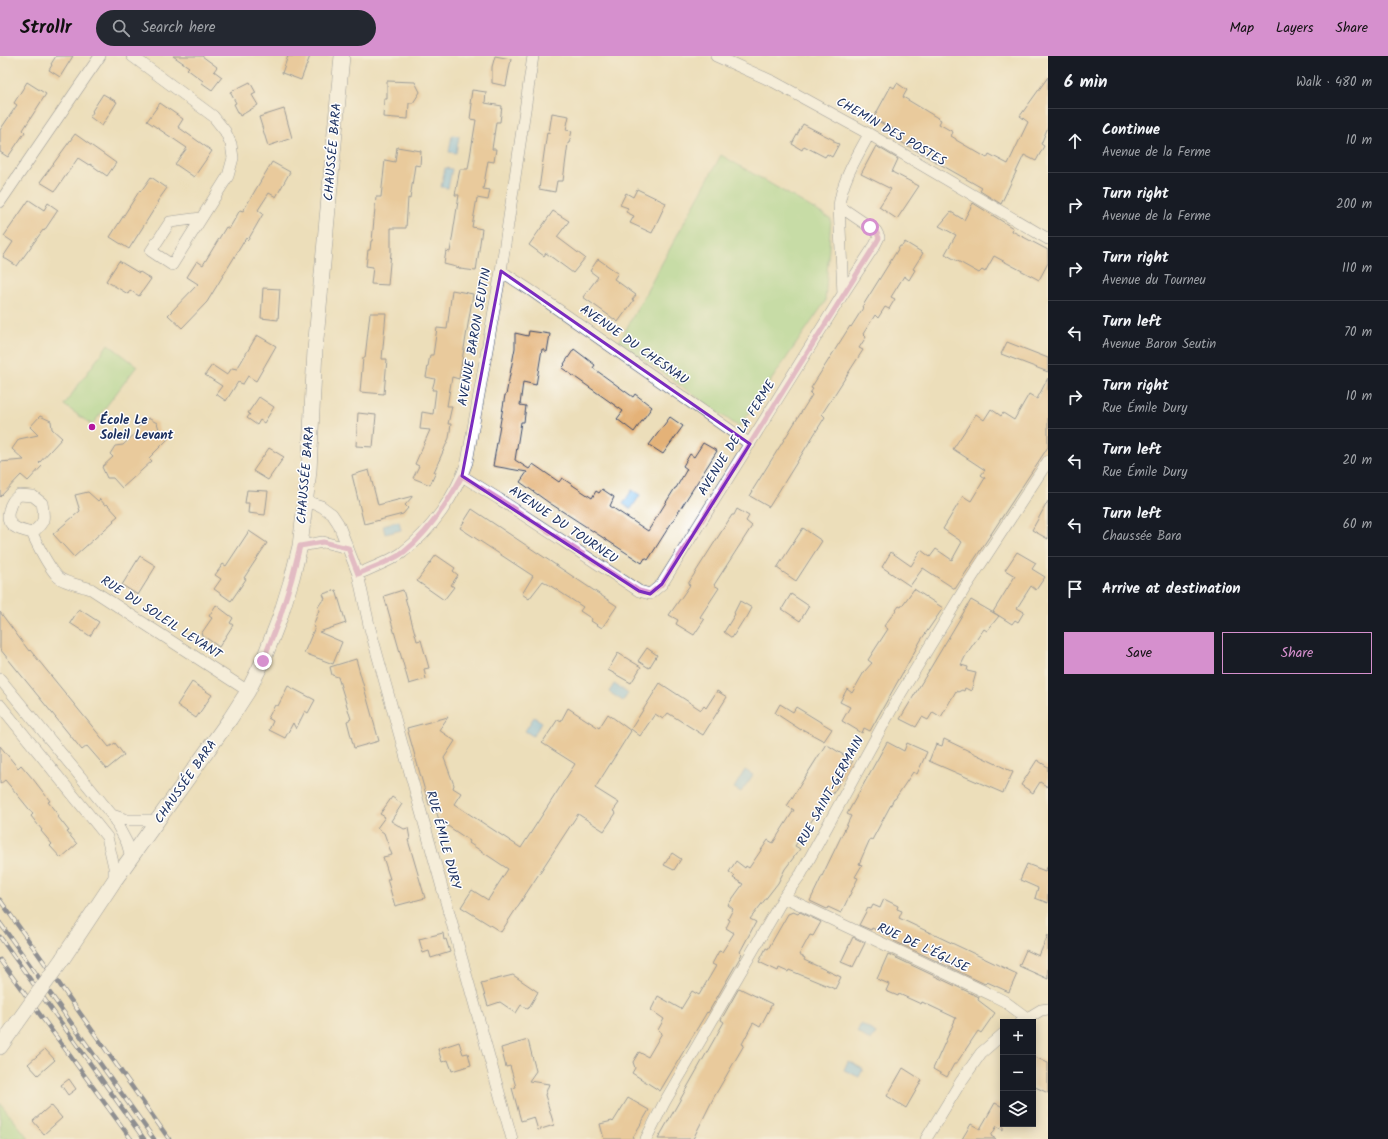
<!DOCTYPE html>
<html lang="en">
<head>
<meta charset="utf-8">
<style>
	body { margin:0; font-family:Kalam,sans-serif; background:#242831; color:#f1f3f6 }
	.controls { position:absolute; right:12px; bottom:12px; display:grid; overflow:hidden; border-radius:0px; box-shadow:0 2px 10px #0003 }
	.controls button { width:36px; height:36px; display:grid; place-items:center; padding:0; border:0; border-bottom:1px solid #363941; background:#171b24; color:#f1f3f6; font:20px sans-serif }
	.stop { position:absolute; width:12px; height:12px; margin:-9px; border:3px solid #d690ce; border-radius:50%; background:#fff }
	.stop.end { background:#d690ce; border-color:#fff; box-shadow:0 1px 4px #0008 }
	.list { margin:0; padding:0; list-style:none }
	h2 { display:flex; justify-content:space-between; align-items:center; height:52px; margin:0; padding:0 16px; font-size:17px }
	h2 small { font-size:13px; font-weight:400; color:#9ea1a6 }
	.list li { display:grid; grid-template-columns:26px 1fr auto; gap:12px; align-items:center; box-sizing:border-box; height:64px; padding:0 16px; border-top:1px solid #363941 }
	.list b { display:block; font-size:15px; white-space:nowrap }
	.list p { margin:0; font-size:13px; white-space:nowrap; color:#9ea1a6 }
	.list em { font-size:13px; font-style:normal; color:#9ea1a6 }
	.actions { display:flex; gap:8px; padding:12px 16px }
	.actions a { flex:1; padding:9px 0; border:1px solid #d690ce; border-radius:0px; text-align:center; font-size:14px; color:#d690ce }
	.actions .main { background:#d690ce; color:#111 }
	.icon { flex:none; width:22px; height:22px; fill:none; stroke:currentColor; stroke-width:2; stroke-linecap:round; stroke-linejoin:round }
	.map { position:relative; flex:none; width:1048px; height:1083px; overflow:hidden }
	header { display:flex; align-items:center; gap:24px; box-sizing:border-box; height:56px; padding:0 20px; background:#d690ce; color:#111 }
	header strong { font-size:19px }
	nav { display:flex; gap:22px; margin-inline-start:auto; font-size:14px }
	.search { width:280px; height:36px; background:#242831; display:flex; align-items:center; gap:10px; box-sizing:border-box; padding:0 14px; border-radius:22px; color:#9ea1a6; font-size:15px }
	main { display:flex }
	aside { flex:1; background:#171b24 }
	.map>svg:first-child { display:block }
	.green { fill:#9ad98e; stroke:#5a8476 }
	.water { fill:#78bff0; stroke:#4a77a7 }
	.building { fill:#e4b278 }
	.lines { fill:none; stroke-linecap:round; stroke-linejoin:round }
	.minor-casing { stroke:#3a496c; stroke-width:12 }
	.secondary-casing { stroke:#3a496c; stroke-width:16 }
	.minor { stroke:#fff; stroke-width:11 }
	.secondary { stroke:#fff; stroke-width:15 }
	.rail-casing { stroke:#1b2f5e; stroke-width:4.5 }
	.rail { stroke:#fff; stroke-width:3; stroke-dasharray:9; stroke-linecap:butt }
	.secondary-bridge-casing { stroke:#3a496c; stroke-width:16; stroke-linecap:butt }
	.secondary-bridge { stroke:#fff; stroke-width:15 }
	.route { stroke:#d690ce; stroke-width:5 }
	.marked { fill:none; stroke:#7b2cbf; stroke-width:3; stroke-linejoin:round }
	.poi-dot { fill:#b5179e; stroke:#fff; stroke-width:1.5 }
	.labels { text-anchor:middle; dominant-baseline:central; stroke-width:3; stroke-linejoin:round; paint-order:stroke }
	.street-label { font-size:13px; fill:#1b2f5e; stroke:#fff }
	.poi-label { font-size:13px; font-weight:bold; fill:#1b2f5e; stroke:#fff; text-anchor:start }
</style>
</head>
<body>
<header>
<strong>Strollr</strong>
<div class="search"><svg class="icon" aria-label="search" viewBox="0 0 24 24"><circle cx="10" cy="10" r="6"/><path d="M15 15l6 6"/></svg>Search here</div>
<nav><a>Map</a><a>Layers</a><a>Share</a></nav>
</header>
<main>
<div class="map">
<svg width="1048" height="1083" viewBox="0 0 1048 1083">
	<rect width="100%" height="100%" fill="#fff"/>
	<filter id="ink" filterUnits="userSpaceOnUse"><feTurbulence type="fractalNoise" baseFrequency=".025" numOctaves="2"/><feDisplacementMap in="SourceGraphic" scale="8" xChannelSelector="R" yChannelSelector="G"/><feConvolveMatrix kernelMatrix="1 2 1 2 8 2 1 2 1" color-interpolation-filters="sRGB"/></filter>
	<filter id="wash" filterUnits="userSpaceOnUse"><feTurbulence type="fractalNoise" baseFrequency=".012" numOctaves="4" result="noise"/><feDisplacementMap in="SourceGraphic" scale="16" xChannelSelector="R" yChannelSelector="G"/><feGaussianBlur stdDeviation="0.9" result="paint"/><feColorMatrix in="noise" values="0 0 0 0 0 0 0 0 0 0 0 0 0 0 0 0 0 1.4 0 .05"/><feComposite in="paint" operator="in"/></filter>
	<g filter="url(#wash)">
		<rect width="100%" height="100%" fill="#ecdeba"/>
		<path class="green" d="M721,99L831,163L825,246L739,371L619,286Z
			M108,288L137,310L92,369L64,349Z
			M0,1047L29,1083H0Z"/>
		<path class="water" d="M452,79L459,80L456,97L449,96Z
			M445,112L452,113L448,132L441,131Z
			M632,434L640,439L631,453L623,448Z
			M399,465L401,474L385,478L383,469Z
			M614,628L628,637L623,645L609,636Z
			M534,661L542,666L533,680L525,675Z
			M745,714L753,719L741,736L734,732Z
			M861,968L876,977L871,985L857,976Z
			M848,1005L863,1013L859,1021L844,1014Z"/>
		<g id="blocks">
			<path class="building" d="M56,0H73L60,21L49,14L52,9L51,8Z
				M173,0H202L217,11L214,15L222,21L212,34L202,27L203,25L187,13L189,11Z
				M288,0H310L301,24L282,17Z
				M495,0L511,3L506,30L492,27V11Z
				M1048,21V71L1041,88L1044,90L1036,105L1024,99L1001,148L980,135L982,132L901,86L905,78L873,63L891,30L894,32L897,27L907,34L903,41L941,64L939,68L953,76L951,80L956,83V84L987,102L989,98L1008,108L1028,66L1020,60Z
				M387,25L415,26L420,36L413,47H409L408,63L383,61L384,43H387Z
				M27,26L46,38L23,74L25,76L8,101L0,96V74L17,49L14,47Z
				M250,26L256,37L252,39L258,49L240,60L234,48L236,47L230,36Z
				M472,34L486,36L485,47L502,50L500,66H496L492,93H496L494,106L488,105L483,133L490,134L488,144L477,142L472,171L482,173L476,215L460,213V212L444,208L446,195L450,196L459,139H455L460,113H468L476,64L470,63L472,48H470Z
				M103,38L117,46L102,70L90,61L93,56L92,55Z
				M160,47L183,63L178,71L212,95L194,121L175,108L187,92L147,65Z
				M284,53L292,82L268,90L259,61Z
				M552,57L569,60L566,74L572,75L569,87H568L563,125H557L555,136L539,133L547,76L549,77Z
				M803,68L834,84V86L839,88L832,101L827,98L825,101L804,90L802,94L792,88Z
				M75,78L116,107L107,120L90,108L89,109L78,102L55,135L40,126Z
				M876,90L898,103L892,116L919,130L897,163L879,151L891,133L861,118Z
				M397,91L421,95L420,110L415,109L410,143L408,142L406,172H391V196L388,229L371,228L373,211L366,210L368,194H370L371,185H372L376,141H381L385,104L395,106Z
				M272,106L290,116L276,141L269,137L258,154L263,158L248,184L246,182L207,246L182,272L168,259L198,228L187,221L197,205L203,209L226,171L229,173L240,154L243,155Z
				M151,121L167,132L157,146L158,147L129,193L110,181L140,134L141,135Z
				M637,133L666,147L652,177L630,167L634,160L626,156L628,152L620,149L626,137L633,141Z
				M29,144L44,154L48,147L58,154L44,175L43,174L17,210L3,201L13,186L4,180Z
				M973,147L1013,172L1012,175L1048,194V207L1039,224L994,200L985,216L982,214L979,217L945,198L956,179L939,170L951,156L964,164Z
				M553,155L569,165L557,181L585,202L573,217L546,197L544,200L529,189Z
				M905,186L923,197L913,213L915,214L909,224L904,220L891,241L895,243L889,253L885,251L878,262L875,259L863,278L866,281L859,292L863,294L822,358L825,361L769,451L762,447L750,440L753,435H752L812,339L810,337L813,333L811,332L821,316L850,270L851,271L863,252L862,251L900,190H902Z
				M598,203L618,217L614,223L636,239L632,244H634L618,266L583,241L598,221L590,215Z
				M119,205L139,217L140,216L151,223L139,240L130,234L128,238L106,225Z
				M263,232L280,233L278,264L261,262Z
				M452,234L473,238L459,323L452,321L447,350H452L448,368H451L449,382L434,416H436L430,429L413,422L419,410L415,408L430,374L420,373L422,356L433,358L436,334H432L435,323L426,321L430,299H433L437,272L447,273Z
				M370,257H386L382,303H387L384,338L360,336L363,302H365Z
				M529,275L550,278L547,296L542,293L536,329L523,326L520,349L526,350L524,366H521L515,404L529,413L533,408L559,426L562,422L592,442L596,435L599,437L602,433L614,441L610,450L648,475L675,432H676L687,413L683,410L690,398L694,401L703,387L717,395L648,504L645,502L642,507L548,446L520,426L527,416L493,410L505,339H506L515,292V277L528,280Z
				M257,279L276,290L256,325L248,320L243,328L238,326L226,345L216,338L222,330L205,319L212,309L227,319L232,312L237,313Z
				M1007,286L1048,302V316L1001,298Z
				M574,293L595,309L593,312L633,341L635,338L652,351L634,376L617,363L623,355L562,312L565,309L564,308Z
				M1048,322V391L955,533L923,512L910,530L882,511L891,496L911,510L921,494L930,501L936,493L952,504L962,486L943,473L963,440L971,445L985,422L981,419L985,414L953,393L976,358L984,364L991,353L1001,360L1003,357L1014,364L1029,338L1037,343Z
				M259,341L274,351L264,367L260,364L257,369L247,362L250,358L248,357Z
				M358,357L376,359L373,391L356,390Z
				M40,360L51,365L52,373L62,382L39,407L42,410L28,425L21,419L0,441V406L24,404L12,393L19,383L38,379L30,371Z
				M670,361L683,370L663,398L649,389Z
				M148,362L157,367L159,373L168,383L149,402L152,405L122,432L113,422H107L102,411L113,401L110,398L115,390L123,389L138,375L136,373Z
				M269,392L284,401L268,424L253,415Z
				M369,414L378,449L413,440L405,449L408,452L403,458L364,468L352,419Z
				M247,434L268,435L265,459L248,457L249,447H245Z
				M88,436L98,445L100,443L105,449L107,448L118,460L113,464L114,465L74,501L53,478L80,455L75,439Z
				M1048,445V483L1032,474Z
				M472,453L617,550L602,572L591,565L592,563L580,555L583,551L543,525L529,543L522,538L533,520L460,472Z
				M737,453L749,460L746,465L752,470L714,529L719,532L700,561L704,564L694,579L676,568L678,564L669,559L690,529L688,528L732,459H734Z
				M803,472L822,485L796,525L777,512Z
				M249,475L267,487L244,522L246,523L231,545L214,533L221,523L215,519L223,508L226,510Z
				M1017,496L1036,507L1032,513L1045,521L1036,534L1031,530L1017,552L1024,556L1018,566L1015,564L1012,568L993,556L1015,520L1005,514Z
				M436,499L455,512L453,515L458,519L451,529L454,531L444,544L417,525Z
				M140,500L156,510L138,539L122,529Z
				M914,533L943,552L921,584L870,675L864,672L862,677L842,665L850,651L840,646L847,633L852,637L864,616L872,607L868,604L888,573L884,570L899,550L901,551Z
				M336,534L346,567L319,576L342,586L333,608L304,597L315,571L313,570L319,554L318,551L322,545L325,543L323,538Z
				M403,534L417,585L421,584L429,612L424,613L426,623L409,628L384,540Z
				M791,538L809,550L800,565L782,553Z
				M971,544L999,560L987,575L984,573L967,597L961,609L968,611L967,615L976,617L971,635L965,632L964,635L962,634L958,636L956,635L941,661L933,656L928,664L922,661L916,671L900,663Z
				M740,545L752,552L746,563H744L732,582L724,576L735,558L734,557Z
				M216,549L233,562L230,567L233,569L219,591L201,578L212,562L209,560Z
				M79,553L99,566L90,580L70,567Z
				M0,556L29,595L30,594L109,691L115,687L124,699L107,713L87,690L82,694L0,593Z
				M647,592L657,599L649,612L638,605Z
				M618,597L641,611L631,627L608,614Z
				M356,603L379,685L354,692L347,665L351,663L338,621L332,619L330,611Z
				M192,626L212,639L196,662L177,649Z
				M660,627L701,654L704,650L706,652L717,635L727,641L703,679L668,657L663,663L655,658L640,680L631,673Z
				M288,630L315,644L308,657L305,655L296,673L293,667L285,682L269,674L273,665L268,662L275,649L278,650Z
				M780,648L793,656L796,651L832,673L824,685L802,673L801,674L775,657Z
				M568,652L599,672L608,658L631,675L595,732L619,747L613,755L616,757L604,775L578,758L501,876L461,851L472,834L488,844L508,813L469,787L470,785L439,764L434,748L429,749L407,672L448,661L439,674L455,685L444,702L454,729L453,732L461,737L454,748L521,792L575,708L542,687L558,663L561,665Z
				M944,683L1013,716L1003,737L929,705L936,688L942,690Z
				M887,686L904,695L907,687L927,696L917,718L913,716L895,743H894L872,784L870,783L859,808L862,809L855,821L858,822L841,857L828,851L827,853L810,845L851,760L847,758Z
				M826,688L853,705L832,739L830,737L795,790L800,793L785,813L778,827L750,863L756,866L740,896L742,898L708,957L707,956L660,1035L632,1017L635,1012L633,1006L639,996L648,1001L662,977L658,974L664,963L651,954L658,940L681,953L692,935L699,939L716,910L712,908L719,895L722,896L734,877L726,872L730,864L728,863L733,853L728,849L743,828L733,822L735,820L729,816L736,805L745,812L746,810L749,812L768,784L773,787L794,754L787,750Z
				M0,690L18,712L21,709L33,723L50,745L48,746L59,760L58,761L69,775L67,776L77,788L61,802L50,790L52,788L41,775L42,774L31,760L33,758L16,737L5,724L0,728Z
				M1037,704L1048,711V731L1040,726L1033,737L1021,729Z
				M392,741L402,748L391,765L404,773L408,772L410,783L408,784L425,842L395,850L387,823H390L383,801L392,799L384,777L377,772L385,761L380,758Z
				M672,797L681,803L674,814L664,809Z
				M1027,808L1045,815L1048,810V847L1035,842L1038,832L1020,824Z
				M884,843L898,850L897,853L902,855L899,862L1017,918L1009,936L987,926L985,928L894,885L895,883L872,872L871,874L859,869L868,852L871,853L873,849L880,852Z
				M793,856L798,858L800,856L821,866L813,880L810,879L799,899L805,902L804,904L841,921L835,933L789,914L788,916L779,912L778,915L759,906L766,892L768,893L788,858Z
				M443,877L444,884L446,883L450,896L431,902L429,895L423,897L419,883Z
				M1048,879V923L1019,910L1026,894L1039,900Z
				M853,881L865,887L853,911L841,906Z
				M888,898L979,941L978,944L995,957L981,977L978,975L956,1008H954L947,1021L933,1013L956,962L922,946L921,948L899,938L898,940L886,935L889,928L877,923Z
				M513,919L538,936L528,953L521,949L516,957L500,946L488,950L481,927Z
				M739,932L772,948L760,971L753,967L742,988L744,989L714,1041L693,1083H658L724,966L721,964Z
				M528,984L536,1015L529,1025L549,1028L545,1039L554,1069L538,1074L534,1061L521,1065L512,1032L516,1031L510,1010L506,1011L501,992Z
				M459,986L463,998L468,997L471,1009L452,1015L448,1004L442,1006L438,993Z
				M45,993L55,1004L38,1019L28,1008Z
				M1033,1000L1048,1007V1037L1033,1030Z
				M903,1012L922,1024L906,1052L887,1040Z
				M69,1023L76,1033L68,1039L61,1029Z
				M628,1042L649,1054L632,1083H604L600,1068L612,1065L613,1066Z
				M995,1047L1003,1051V1074L997,1070L991,1080L996,1083H962L971,1068L980,1073Z
				M51,1049L62,1062L44,1078L33,1065Z"/>
		</g>
	</g>
	<g filter="url(#ink)">
		<use href="#blocks" fill-opacity="0" stroke="#3a496c" stroke-width="1"/>
		<g class="lines">
			<g class="minor-casing">
				<path id="minor" d="M132,0L213,60L225,75L231,88L233,102L228,120L172,209L151,195L170,166L201,162
					M716,0L774,26L869,78L1048,183
					M0,146L100,0
					M839,150L876,175L879,181L875,189L843,238
					M501,215L533,236L750,388
					M462,420L499,443L639,535L650,538L662,528L843,238L839,150C842,124 857,101 869,78
					M305,445L321,450L332,458L338,467L358,518L369,569L512,1083
					M32,477C19,474 4,470 9,454C11,446 13,444 19,439L33,440L42,447C45,464 45,466 32,477C38,490 48,510 58,521C64,527 83,530 91,533L248,635
					M300,490L323,486L348,492
					M358,518C371,512 393,504 403,496C431,475 456,439 467,406L501,215L533,0
					M0,623L112,759L127,764H158
					M0,649L107,781L114,811V825
					M112,759L127,787L131,801
					M784,841L994,940L1004,945L1027,962
					M1021,966L1041,954L1048,953
					M646,1083L664,1047L784,841L801,818L895,647L965,532L1048,405
					M926,1083L960,1027L981,997L1003,978"/>
			</g>
			<g class="secondary-casing">
				<path id="secondary" d="M63,902L114,825L230,663L248,635L263,605L280,561L292,522L300,490L309,415L315,294L342,0
					M0,991L17,967"/>
			</g>
			<use href="#minor" class="minor"/>
			<use href="#secondary" class="secondary"/>
			<g class="rail-casing">
				<path id="rail" d="M0,844L169,1083
					M0,867L154,1083
					M0,881L144,1083
					M0,904L131,1083"/>
			</g>
			<use href="#rail" class="rail"/>
			<g class="secondary-bridge-casing">
				<path id="secondary-bridge" d="M17,967L63,902"/>
			</g>
			<use href="#secondary-bridge" class="secondary-bridge"/>
		</g>
	</g>
	<g class="lines" filter="url(#ink)">
		<path class="route" d="M263,605L280,561L292,522L300,490L323,486L348,492L358,518C371,512 394,504 404,496C429,476 447,448 462,420L499,443L639,535L650,538L662,528L875,189L879,182L876,175L870,171"/>
	</g>
	<path d="M0 0H1048V1083H0ZM501,215L750,388L662,528L650,538L639,535L462,420Z" fill="#ecdeba" fill-opacity=".55" fill-rule="evenodd"/>
	<path class="marked" d="M501,215L750,388L662,528L650,538L639,535L462,420Z"/>
	<circle class="poi-dot" cx="92" cy="371" r="4"/>
	<g class="labels">
		<g class="street-label">
			<text transform="translate(891 76) rotate(30)">CHEMIN DES POSTES</text>
			<text transform="translate(333 96) rotate(-85)">CHAUSSÉE BARA</text>
			<text transform="translate(475 281) rotate(-80)">AVENUE BARON SEUTIN</text>
			<text transform="translate(634 289) rotate(35)">AVENUE DU CHESNAU</text>
			<text transform="translate(737 382) rotate(-58)">AVENUE DE LA FERME</text>
			<text transform="translate(306 419) rotate(-85)">CHAUSSÉE BARA</text>
			<text transform="translate(563 469) rotate(34)">AVENUE DU TOURNEU</text>
			<text transform="translate(161 562) rotate(33)">RUE DU SOLEIL LEVANT</text>
			<text transform="translate(186 726) rotate(-55)">CHAUSSÉE BARA</text>
			<text transform="translate(831 735) rotate(-61)">RUE SAINT-GERMAIN</text>
			<text transform="translate(443 784) rotate(75)">RUE ÉMILE DURY</text>
			<text transform="translate(923 892) rotate(25)">RUE DE L'ÉGLISE</text>
		</g>
		<g class="poi-label">
			<text x="100" y="364">École Le<tspan x="100" dy="15">Soleil Levant</tspan></text>
		</g>
	</g>
</svg>
<div class="controls">
<button>+</button>
<button>−</button>
<button><svg class="icon" aria-label="layers" viewBox="0 0 24 24"><path d="M12 4l9 5-9 5-9-5zM3 14l9 5 9-5"/></svg></button>
</div>
<div class="stop" style="left:870px;top:171px"></div>
<div class="stop end" style="left:263px;top:605px"></div>
</div>
<aside>
<h2>6 min<small>Walk · 480 m</small></h2>
<ul class="list">
<li><svg class="icon" aria-label="ahead" viewBox="0 0 24 24"><path d="M12 20V5M6 11l6-6 6 6"/></svg><div><b>Continue</b><p>Avenue de la Ferme</p></div><em>10 m</em></li>
<li><svg class="icon" aria-label="right" viewBox="0 0 24 24"><path d="M7 20v-9h11M14 6l5 5-5 5"/></svg><div><b>Turn right</b><p>Avenue de la Ferme</p></div><em>200 m</em></li>
<li><svg class="icon" aria-label="right" viewBox="0 0 24 24"><path d="M7 20v-9h11M14 6l5 5-5 5"/></svg><div><b>Turn right</b><p>Avenue du Tourneu</p></div><em>110 m</em></li>
<li><svg class="icon" aria-label="left" viewBox="0 0 24 24"><path d="M17 20v-9H6M10 6l-5 5 5 5"/></svg><div><b>Turn left</b><p>Avenue Baron Seutin</p></div><em>70 m</em></li>
<li><svg class="icon" aria-label="right" viewBox="0 0 24 24"><path d="M7 20v-9h11M14 6l5 5-5 5"/></svg><div><b>Turn right</b><p>Rue Émile Dury</p></div><em>10 m</em></li>
<li><svg class="icon" aria-label="left" viewBox="0 0 24 24"><path d="M17 20v-9H6M10 6l-5 5 5 5"/></svg><div><b>Turn left</b><p>Rue Émile Dury</p></div><em>20 m</em></li>
<li><svg class="icon" aria-label="left" viewBox="0 0 24 24"><path d="M17 20v-9H6M10 6l-5 5 5 5"/></svg><div><b>Turn left</b><p>Chaussée Bara</p></div><em>60 m</em></li>
<li><svg class="icon" aria-label="arrive" viewBox="0 0 24 24"><path d="M6 21V4h12l-3 4 3 4H6"/></svg><div><b>Arrive at destination</b></div></li>
</ul>
<div class="actions"><a class="main">Save</a><a>Share</a></div>
</aside>
</main>
</body>
</html>
